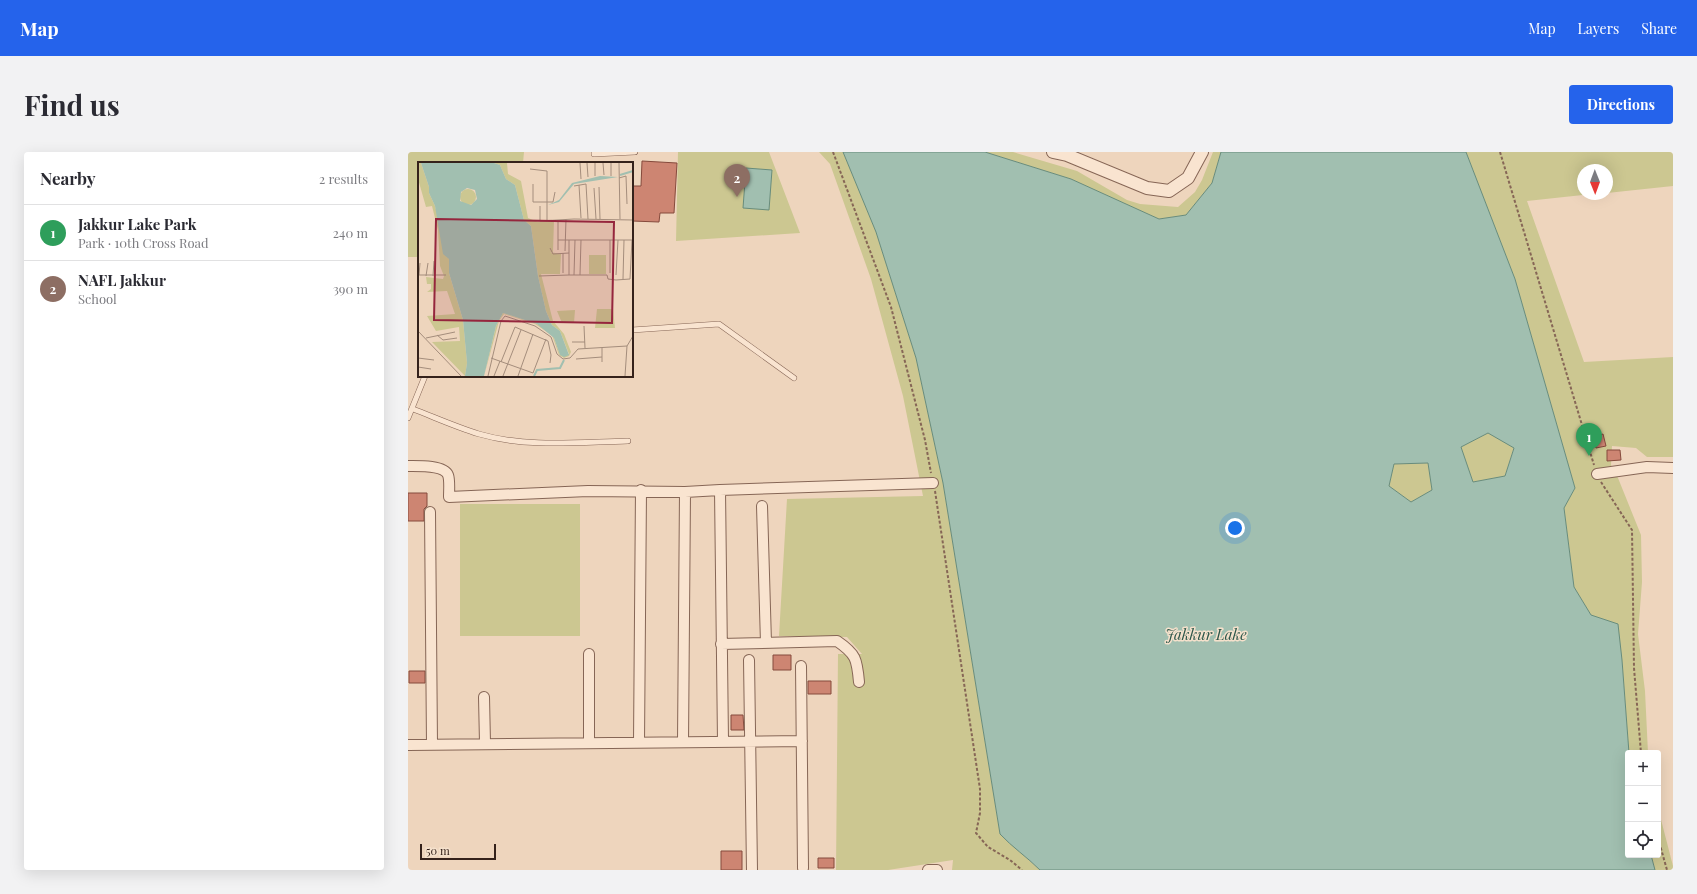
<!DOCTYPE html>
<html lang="en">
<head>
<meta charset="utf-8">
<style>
	body { margin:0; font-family:"Playfair Display",serif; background:#f2f2f3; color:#2b2b33 }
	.controls { position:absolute; right:12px; bottom:12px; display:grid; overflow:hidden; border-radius:4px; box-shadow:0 4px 16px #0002 }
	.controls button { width:36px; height:36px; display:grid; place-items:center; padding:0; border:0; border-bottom:1px solid #e1e1e2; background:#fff; color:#2b2b33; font:20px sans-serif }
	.compass { position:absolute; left:1169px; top:12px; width:36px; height:36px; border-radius:50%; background:#fff; box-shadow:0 4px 16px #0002; rotate:179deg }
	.scale { position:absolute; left:12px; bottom:10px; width:76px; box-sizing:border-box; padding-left:4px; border:2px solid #35221b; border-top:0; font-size:11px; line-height:14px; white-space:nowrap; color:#35221b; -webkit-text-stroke:3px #f5e1cc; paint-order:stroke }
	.you { position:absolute; left:827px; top:376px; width:14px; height:14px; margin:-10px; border:3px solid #fff; border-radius:50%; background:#1a73e8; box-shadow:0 0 0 6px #1a73e833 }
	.badge { display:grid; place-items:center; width:26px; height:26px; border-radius:50%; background:#2563eb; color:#fff; font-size:13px; font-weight:700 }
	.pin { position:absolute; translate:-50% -33px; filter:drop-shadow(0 1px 2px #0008) }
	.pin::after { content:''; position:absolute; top:21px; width:14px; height:12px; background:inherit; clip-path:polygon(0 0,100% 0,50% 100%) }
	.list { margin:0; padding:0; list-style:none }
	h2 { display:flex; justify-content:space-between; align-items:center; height:52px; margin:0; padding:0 16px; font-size:17px }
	h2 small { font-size:13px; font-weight:400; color:#7c7c81 }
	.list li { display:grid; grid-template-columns:26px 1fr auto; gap:12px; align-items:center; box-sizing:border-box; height:56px; padding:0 16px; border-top:1px solid #e1e1e2 }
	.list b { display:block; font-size:15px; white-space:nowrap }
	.list p { margin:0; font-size:13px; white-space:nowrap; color:#7c7c81 }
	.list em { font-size:13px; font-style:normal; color:#7c7c81 }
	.icon { flex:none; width:22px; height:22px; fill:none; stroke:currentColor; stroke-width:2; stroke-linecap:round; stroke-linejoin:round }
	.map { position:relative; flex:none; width:1265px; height:718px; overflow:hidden; border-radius:4px }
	header { display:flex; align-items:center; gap:24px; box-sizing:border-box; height:56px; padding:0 20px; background:#2563eb; color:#fff }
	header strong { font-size:19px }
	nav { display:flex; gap:22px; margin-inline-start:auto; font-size:14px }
	.intro { display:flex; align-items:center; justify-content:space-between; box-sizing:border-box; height:96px; padding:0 24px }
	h1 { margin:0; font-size:28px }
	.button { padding:10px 18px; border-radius:4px; background:#2563eb; color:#fff; font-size:14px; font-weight:700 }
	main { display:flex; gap:24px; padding:0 24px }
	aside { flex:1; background:#fff; border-radius:4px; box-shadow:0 4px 16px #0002 }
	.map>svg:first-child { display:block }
	.green { fill:#ccc791 }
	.water { fill:#a1bfb0; stroke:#688c7c; fill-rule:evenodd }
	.building { fill:#cd8572; stroke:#854a3c }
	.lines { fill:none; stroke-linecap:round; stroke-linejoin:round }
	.service-casing { stroke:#866656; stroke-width:6 }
	.minor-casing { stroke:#866656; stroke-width:12 }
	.tertiary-casing { stroke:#866656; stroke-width:14 }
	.path { stroke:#866656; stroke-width:2; stroke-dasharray:3 2; stroke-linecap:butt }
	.service { stroke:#f9e4d0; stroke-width:5 }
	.minor { stroke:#f9e4d0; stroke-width:10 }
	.tertiary { stroke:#f9e4d0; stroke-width:12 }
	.labels { text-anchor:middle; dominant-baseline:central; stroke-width:3; stroke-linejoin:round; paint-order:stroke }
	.water-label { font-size:15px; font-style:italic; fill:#2a5549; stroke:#f5e1cc }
	.inset-river { fill:none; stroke:#a1bfb0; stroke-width:2 }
	.inset-road { fill:none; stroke:#a48d7c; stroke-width:1 }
	.view { fill:#95263d; fill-opacity:0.15; stroke:#95263d; stroke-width:2 }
	.inset-edge { fill:none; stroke:#35221b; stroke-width:2 }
</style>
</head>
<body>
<header>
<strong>Map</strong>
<nav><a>Map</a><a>Layers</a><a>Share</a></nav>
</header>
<div class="intro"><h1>Find us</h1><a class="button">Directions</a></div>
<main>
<aside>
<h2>Nearby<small>2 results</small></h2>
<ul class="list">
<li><span class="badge" style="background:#2e9e5b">1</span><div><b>Jakkur Lake Park</b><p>Park · 10th Cross Road</p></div><em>240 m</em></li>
<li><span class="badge" style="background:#8d6e63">2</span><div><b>NAFL Jakkur</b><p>School</p></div><em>390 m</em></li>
</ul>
</aside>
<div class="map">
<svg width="1265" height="718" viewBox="0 0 1265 718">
	<rect width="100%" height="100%" fill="#eed5bd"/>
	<path class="green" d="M0,0H116L115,11H11V105H0Z
		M270,0H361L392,81L268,89Z
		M411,0H435L468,80L508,206L535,331L592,682L632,718H544L545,708L480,718H428L430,502H454L439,485L371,484L379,347L515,344L495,244L463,127L422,12Z
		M577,0H605L669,19L719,48L732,52L770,55L787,40L794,28L805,0H813L804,31L778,63L751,67L663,27Z
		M1058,0H1265V34L1199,41V18H1175V42H1184L1119,49L1176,210L1265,205V305H1239L1228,296L1204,294L1203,313L1210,326L1233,383L1234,430L1230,482L1237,539L1240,601H1221L1214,508L1183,463L1166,435L1156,356L1167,336L1107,127Z
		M1080,281L1106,295L1097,324L1065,330L1053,295Z
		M1020,311L1024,338L1003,350L981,334L986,312Z
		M52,352H172V484H52Z
		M1250,656L1265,714V718H1247L1243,703H1250Z"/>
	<path class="water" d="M435,0H577L663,27L751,67L778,63L804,31L813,0H1058L1107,127L1167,336L1156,356L1166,435L1183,463L1210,472L1214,508L1221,601H1220V703H1243L1247,718H632C619,705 604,695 592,682L535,331L508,206L468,80ZM1080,281L1106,296L1097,324L1065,330L1053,295ZM1020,311L1024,338L1003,350L981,334L986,312Z
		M338,16L364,18L361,58L335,56Z"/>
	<path class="building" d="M234,9L269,11L266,61H252L251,70L224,69V34H233Z
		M1195,282L1198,294L1188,296L1185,285Z
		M1199,298H1212L1213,308L1199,309Z
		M0,341H19V354L16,357V369H0Z
		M365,503H383V518H365Z
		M1,519H17V531H1Z
		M400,529H423V542H400Z
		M323,563H335L336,578H323Z
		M313,699H334V718H313Z
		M410,706H426V716H410Z"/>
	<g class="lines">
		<g class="service-casing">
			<path id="service" d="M186,0V2L227,0
				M224,178L311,172L386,226
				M5,257C26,265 48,275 71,282C119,296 171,290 220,289
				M0,266L17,224"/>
		</g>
		<g class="minor-casing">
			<path id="minor" d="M0,314C9,314 36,313 40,323C42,328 41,339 41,345L180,339L277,340L312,338L315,589
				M1189,322L1239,315L1265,316
				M312,338L525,331
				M354,354L358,491
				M22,360L24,593
				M313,492L429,489C448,502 449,507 451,530
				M181,502V591
				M341,508L344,718
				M393,514L395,716
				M76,545L77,591
				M231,590L233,338
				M275,590L277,340
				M0,593L394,589
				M520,718H529"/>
		</g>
		<g class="tertiary-casing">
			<path id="tertiary" d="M645,0L659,3L739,36L761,39L780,26L794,0"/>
		</g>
		<path class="path" d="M425,0L483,155L517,288L523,321
			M1092,0L1186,313
			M1193,330L1224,378L1226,516L1233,601
			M527,339L572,637V661L568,681L580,695L602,708L614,718
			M1250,686L1259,718"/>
		<use href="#service" class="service"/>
		<use href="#minor" class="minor"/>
		<use href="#tertiary" class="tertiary"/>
	</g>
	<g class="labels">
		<g class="water-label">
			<text x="798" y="482">Jakkur Lake</text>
		</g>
	</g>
	<g transform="translate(10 10)">
		<rect width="215" height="215" fill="#eed5bd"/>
		<path d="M0,1H3L11,25V31L17,44L31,97V111L45,158L49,201L47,214L14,180L42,179L41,165L18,169L9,154L37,152L29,129L9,130L13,127V122H9L8,115L25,117L26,114L22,104L20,68L14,44L8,45L0,17ZM76,1H89L90,12L103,19L110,56L120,60L136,59L135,90H132L143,92L142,112H123L135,159L146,172L153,190L151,194L146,196L141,193L134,173L117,162L86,152L81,159L66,214L78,164L85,151L119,162L133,171L136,176L142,193L151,192L142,169L134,163L128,149L120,114L113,64L106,58L97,23L88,17L82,3ZM42 35a8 8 0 1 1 16 0a8 8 0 1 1-16 0ZM171,93H188V112H171ZM179,147H195L197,166H177ZM157,148L156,161H144L139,149Z" fill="#ccc791"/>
		<path d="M3,1H76L82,3L88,17L97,23L106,58L113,64L120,114L128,149L134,163L142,169L151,193L146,195L142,193L136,176L119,162L85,151L78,164L66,214H47L49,201L45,158L31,111V97L25,92L17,44L11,31V25ZM49,26L57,28L59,37L53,43L42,39L43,30ZM182,14L200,15L156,22L141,40L130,43L141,38L154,21Z" fill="#a1bfb0" fill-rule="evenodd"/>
		<path class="inset-river" d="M202,13L215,9M116,214L119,208L142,206L146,198"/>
		<path class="inset-road" d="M162,1L163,17M169,1L170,15M177,1V14M185,1L186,13M193,1V14M201,1L202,57M112,7L129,9V58M201,16L208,14L209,42M115,22V40H135L137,30M161,23L163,56M156,24L168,22L170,57M181,25L182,57M176,26L178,57M122,44V59L156,57L215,58M140,78H215M151,78V113H189L190,117L198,118L212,117L214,78M132,86L135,92L151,91M140,88V60M147,89L148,57M145,91V111M192,111V78M0,113H28M1,113L2,101M156,113L157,78M162,113L163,78M198,113L200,78M8,114L10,101M15,114L16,99M121,114L151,113M205,117L206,78M166,164L167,186M0,169L43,214M19,173L25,178L39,176M8,176L37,170M154,180H167M0,196L16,198M73,196L115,211L128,177M158,197L184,195M83,200L97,165L130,179L133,193L132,201M184,200V186M0,205L13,207M70,214L83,159L87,154L117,164L133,175L139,192L145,197L152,196L160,187L209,184M76,214L82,199M85,214L103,168M100,214L115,172M207,214L209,184L215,174"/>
		<path class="view" d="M18,57L196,60L194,161L16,158Z"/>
		<rect width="215" height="215" class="inset-edge"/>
	</g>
</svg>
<div class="controls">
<button>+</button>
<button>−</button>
<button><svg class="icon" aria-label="locate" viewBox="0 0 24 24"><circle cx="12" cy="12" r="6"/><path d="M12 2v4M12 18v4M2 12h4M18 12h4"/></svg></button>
</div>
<svg class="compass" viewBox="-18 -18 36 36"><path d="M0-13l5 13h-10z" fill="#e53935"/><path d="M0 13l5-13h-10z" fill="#7c7c81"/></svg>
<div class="scale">50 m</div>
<div class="you"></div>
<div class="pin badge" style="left:1181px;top:304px;background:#2e9e5b">1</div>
<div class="pin badge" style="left:329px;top:45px;background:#8d6e63">2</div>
</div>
</main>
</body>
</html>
